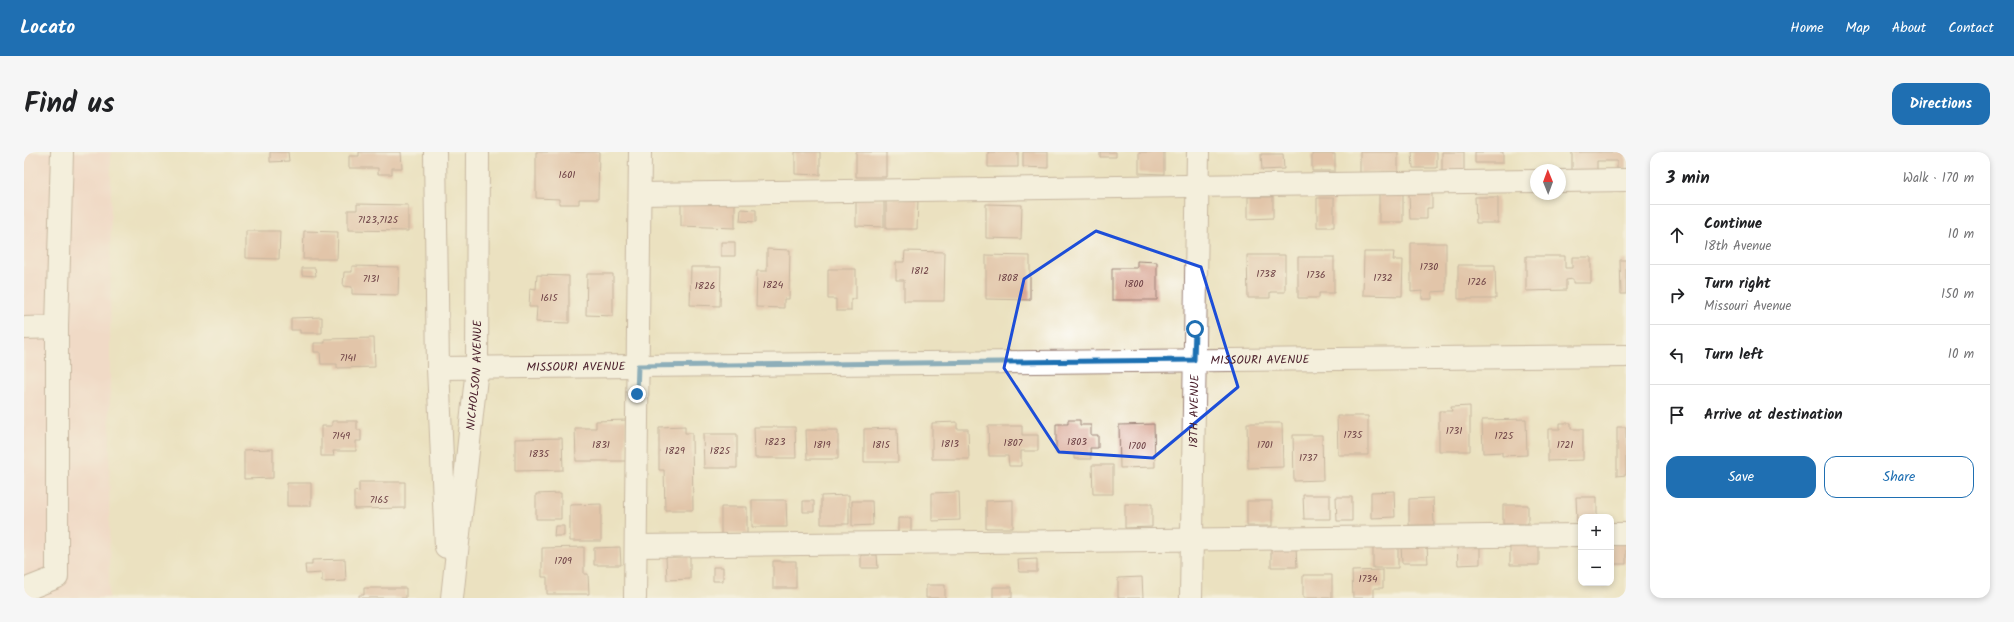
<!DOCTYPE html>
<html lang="en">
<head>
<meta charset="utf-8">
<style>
	body { margin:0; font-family:Kalam,sans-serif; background:#f6f6f6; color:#202124 }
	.controls { position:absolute; right:12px; bottom:12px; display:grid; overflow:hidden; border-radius:8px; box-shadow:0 2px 6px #0003 }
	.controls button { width:36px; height:36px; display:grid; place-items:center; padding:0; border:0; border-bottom:1px solid #e0e0e0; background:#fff; color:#202124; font:20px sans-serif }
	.compass { position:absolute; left:1506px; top:12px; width:36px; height:36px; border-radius:50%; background:#fff; box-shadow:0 2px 6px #0003; rotate:359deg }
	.stop { position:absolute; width:12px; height:12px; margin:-9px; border:3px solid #1f6fb2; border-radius:50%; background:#fff }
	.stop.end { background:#1f6fb2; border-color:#fff; box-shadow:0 1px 4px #0008 }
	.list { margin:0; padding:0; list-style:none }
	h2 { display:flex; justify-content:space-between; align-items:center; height:52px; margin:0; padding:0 16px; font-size:17px }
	h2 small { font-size:13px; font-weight:400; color:#757577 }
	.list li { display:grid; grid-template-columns:26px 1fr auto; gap:12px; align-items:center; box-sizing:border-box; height:60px; padding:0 16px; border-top:1px solid #e0e0e0 }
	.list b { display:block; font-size:15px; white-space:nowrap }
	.list p { margin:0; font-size:13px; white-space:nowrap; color:#757577 }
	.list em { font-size:13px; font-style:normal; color:#757577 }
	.actions { display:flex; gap:8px; padding:12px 16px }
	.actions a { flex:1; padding:9px 0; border:1px solid #1f6fb2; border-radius:12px; text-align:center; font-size:14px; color:#1f6fb2 }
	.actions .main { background:#1f6fb2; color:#fff }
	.icon { flex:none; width:22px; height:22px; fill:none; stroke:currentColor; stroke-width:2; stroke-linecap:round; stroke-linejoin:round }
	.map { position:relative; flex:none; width:1602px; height:446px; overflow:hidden; border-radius:12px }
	header { display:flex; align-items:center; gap:24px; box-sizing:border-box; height:56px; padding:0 20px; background:#1f6fb2; color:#fff }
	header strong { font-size:19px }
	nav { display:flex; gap:22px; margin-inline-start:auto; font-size:14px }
	.intro { display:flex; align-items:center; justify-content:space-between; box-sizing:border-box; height:96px; padding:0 24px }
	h1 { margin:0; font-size:28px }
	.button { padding:10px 18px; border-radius:12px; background:#1f6fb2; color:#fff; font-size:14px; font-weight:700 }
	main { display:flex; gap:24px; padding:0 24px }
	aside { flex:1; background:#fff; border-radius:12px; box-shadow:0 2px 6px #0003 }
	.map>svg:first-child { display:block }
	.built { fill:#f7d0cf }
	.building { fill:#d7a38f }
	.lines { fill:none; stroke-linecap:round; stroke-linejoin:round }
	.minor-casing { stroke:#9a8076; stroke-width:24 }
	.minor { stroke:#fff; stroke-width:22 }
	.route { stroke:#1f6fb2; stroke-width:5 }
	.marked { fill:none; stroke:#1d4ed8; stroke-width:3; stroke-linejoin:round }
	.labels { text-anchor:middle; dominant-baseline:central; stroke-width:3; stroke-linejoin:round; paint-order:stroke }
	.number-label { font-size:10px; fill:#6d4044 }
	.street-label { font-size:12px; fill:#4a1f2b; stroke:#fff }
</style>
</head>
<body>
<header>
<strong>Locato</strong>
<nav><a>Home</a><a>Map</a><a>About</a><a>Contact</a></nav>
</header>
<div class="intro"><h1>Find us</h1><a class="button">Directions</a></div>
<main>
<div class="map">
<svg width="1602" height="446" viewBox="0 0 1602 446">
	<rect width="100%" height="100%" fill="#fff"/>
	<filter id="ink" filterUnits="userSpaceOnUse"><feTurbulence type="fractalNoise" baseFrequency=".025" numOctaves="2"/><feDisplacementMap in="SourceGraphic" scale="8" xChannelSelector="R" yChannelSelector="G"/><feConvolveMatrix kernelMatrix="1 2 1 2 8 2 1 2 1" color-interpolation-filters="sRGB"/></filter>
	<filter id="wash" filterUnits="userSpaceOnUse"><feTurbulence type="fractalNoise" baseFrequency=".012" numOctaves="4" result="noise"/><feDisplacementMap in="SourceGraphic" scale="16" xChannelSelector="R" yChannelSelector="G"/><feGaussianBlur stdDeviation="0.9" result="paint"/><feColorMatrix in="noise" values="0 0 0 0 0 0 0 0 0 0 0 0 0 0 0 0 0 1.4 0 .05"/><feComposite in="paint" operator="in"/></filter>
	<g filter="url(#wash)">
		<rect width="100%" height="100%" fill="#ebe1c0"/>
		<path class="built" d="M0,0H87L85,446H0Z"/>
		<g id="blocks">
			<path class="building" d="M246,0H264L265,9L246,10Z
				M335,0H377L378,16H368V22H354V16H325V4H335Z
				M512,0H575L574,47H555V52H535V47L512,46Z
				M771,0H796V23L771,22Z
				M832,0H862V25H832Z
				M964,0H994V15H964Z
				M999,0H1024V16L999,15Z
				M1076,0H1092V5H1076Z
				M1115,0H1140V22L1115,21Z
				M1336,0H1374V20L1336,21Z
				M1388,0H1413V16H1389Z
				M1418,0H1440V20H1418Z
				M1451,0H1479V11H1451Z
				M1548,0H1602V17H1593V9H1573V20H1548Z
				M1237,2H1259L1260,17L1238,18Z
				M1288,2H1311V19H1288Z
				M1355,42H1379V70H1355Z
				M1385,42H1408V56H1403V67H1386Z
				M1224,45H1249V66L1224,67Z
				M1451,45H1474V71H1452Z
				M1293,46H1310V75H1293Z
				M657,47L711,48V76L657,74Z
				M832,47H860V75L832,74Z
				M862,47H894L893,77H862Z
				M333,52L384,53V79L324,78V58H333Z
				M962,52L998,53L997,87L962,86Z
				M717,57L732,58V70L716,69Z
				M222,79H256L255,107L222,106Z
				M280,79L314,80L313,107H279Z
				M697,90H711V104H697Z
				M1387,91H1422V139L1408,140V147H1398V139L1387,140Z
				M743,97L766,98L765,147H760V156L732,155L733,119H743Z
				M881,99L921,100L920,149H880V128H872V110H880Z
				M1340,100H1370L1369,108H1379L1378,144L1339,143Z
				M962,103L1006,104V148L962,147Z
				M1223,103H1261V140H1246V146H1224Z
				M1502,104H1541V116H1548V105H1567V131H1549V127L1542,128V138L1502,139Z
				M1274,105H1310V141H1295V146H1274Z
				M1596,108H1602V142H1597Z
				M1113,109L1133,110V148H1088V116H1113Z
				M1434,113H1471L1472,147H1434Z
				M328,114L375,115L374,143L328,142V135L319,134L320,120H328Z
				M667,115H697L696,154L666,153Z
				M278,116H291L292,124L278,123Z
				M804,117H832V147H827V159H812V147H804Z
				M563,122H589V164L562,163Z
				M513,123L545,124V171L512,170L513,155H505L506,136L512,137Z
				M298,165V181H276V178H267V166Z
				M350,186L351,215L313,216V212H297L296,200H290V191H301V187Z
				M1446,254V299H1415V259H1428L1427,255Z
				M1313,264H1344V303H1314Z
				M1502,267L1503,303L1478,304V300L1459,301L1458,268Z
				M602,268V309H552L551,276H572V269Z
				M1044,268H1056V273H1067V283H1074V296H1066L1067,307H1050V302H1032V272H1044Z
				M308,269H333V278H337V289H332V299H309L310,304H297V274H308Z
				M933,270V277H944L945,307H908V271Z
				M1223,271H1258L1259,315L1224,316Z
				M1536,271H1547V277H1559V308L1524,309V277H1536Z
				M1130,272L1131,315L1096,316L1095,273Z
				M661,274V281H668L669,358H641L640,318H635V275Z
				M964,274H998V283H1014V299H997V314H985L984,304H965Z
				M730,275H771L772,306H731Z
				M1593,275H1602V323L1593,324Z
				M873,276L874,310H840V277Z
				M782,278H814V307H783Z
				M679,282H713V316H680Z
				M1269,283H1298L1299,328L1270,329Z
				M538,286L539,318L491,319V287Z
				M249,297V326L220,327V298Z
				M1068,313H1089V342H1069Z
				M335,330H381V356L330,357V339L335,340Z
				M263,331H287V354H263Z
				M1370,339L1371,365L1347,366V340Z
				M935,340L936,368L908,369V341Z
				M537,341V367H512V342Z
				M825,343V372H797V344Z
				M1279,343H1306V367H1280Z
				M1312,345H1328V369H1313Z
				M1552,345H1573V365H1557V370H1553Z
				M1409,346L1410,373H1385V347Z
				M728,348H762L763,375H728Z
				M989,348V376H962V349Z
				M779,349H790V360H779Z
				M828,349H848L849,373L828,374Z
				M1223,349H1248V374H1223Z
				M577,352V389H546V353Z
				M1101,352H1128V375L1101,376Z
				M1479,353H1504V372H1479Z
				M697,355H723V382H697Z
				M874,366H887V381H874Z
				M531,374H540V384H530Z
				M1602,391V412H1587V392Z
				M1456,392V412L1434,413L1433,393Z
				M1486,392H1515V413H1486Z
				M1349,393H1374V416H1349Z
				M1377,394H1403L1404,411H1378Z
				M560,395V422H564L565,442H523V425H518V396Z
				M596,395L597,413H570V396Z
				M1247,396H1272L1273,415H1247Z
				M837,403H853L854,416H837Z
				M666,404V427L643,428L642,405Z
				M321,407L322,429L298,430V421L282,422L281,413H288V408Z
				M1013,407V420H995L994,408Z
				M749,409H772V436H749Z
				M689,415H699V429H689Z
				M1359,418V436H1350V446H1329L1328,419Z
				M1279,423H1308V446H1279Z
				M1118,425L1119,446H1094V426Z
				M902,433H921V446H902Z
				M969,435H988V446H969Z
				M340,436H382V446H335V443H340Z"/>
		</g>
	</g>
	<g filter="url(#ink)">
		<use href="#blocks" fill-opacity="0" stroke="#9a8076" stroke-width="1"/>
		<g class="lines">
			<g class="minor-casing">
				<g id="minor">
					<path d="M411,0L414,216L422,395"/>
					<path d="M1536,29L1602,28"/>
					<path d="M616,42L1512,29"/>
					<path d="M0,176L33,175L38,0"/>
					<path id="s1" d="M414,216L1602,204"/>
					<path d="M1587,382H1602"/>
					<path d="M612,394L1557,383"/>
					<path d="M0,438L33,425V175"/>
					<path id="s2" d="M428,446L453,216L454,0"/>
					<path d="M611,446L616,0"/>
					<path id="s3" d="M1167,446L1174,0"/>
				</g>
			</g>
			<use href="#minor" class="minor"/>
		</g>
	</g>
	<g class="lines" filter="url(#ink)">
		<path class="route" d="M613,242L614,214L1170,208L1171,177"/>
	</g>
	<path d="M0 0H1602V446H0ZM1072,79L1177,115L1214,235L1129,306L1035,300L980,216L1000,127Z" fill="#ebe1c0" fill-opacity=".55" fill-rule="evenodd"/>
	<path class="marked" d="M1072,79L1177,115L1214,235L1129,306L1035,300L980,216L1000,127Z"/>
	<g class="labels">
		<g class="number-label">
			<text x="543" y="23">1601</text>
			<text x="354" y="68">7123,7125</text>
			<text x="1405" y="115">1730</text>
			<text x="896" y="119">1812</text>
			<text x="1242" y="122">1738</text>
			<text x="1292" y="123">1736</text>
			<text x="984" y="126">1808</text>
			<text x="1359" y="126">1732</text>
			<text x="347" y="127">7131</text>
			<text x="1453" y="130">1726</text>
			<text x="1110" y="132">1800</text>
			<text x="749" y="133">1824</text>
			<text x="681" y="134">1826</text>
			<text x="525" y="146">1615</text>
			<text x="324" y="206">7141</text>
			<text x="1430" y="279">1731</text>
			<text x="1329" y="283">1735</text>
			<text x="317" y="284">7149</text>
			<text x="1480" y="284">1725</text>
			<text x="751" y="290">1823</text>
			<text x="1053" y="290">1803</text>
			<text x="989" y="291">1807</text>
			<text x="926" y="292">1813</text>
			<text x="577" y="293">1831</text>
			<text x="798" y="293">1819</text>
			<text x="857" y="293">1815</text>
			<text x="1241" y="293">1701</text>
			<text x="1541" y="293">1721</text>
			<text x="1113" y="294">1700</text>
			<text x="651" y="299">1829</text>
			<text x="696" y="299">1825</text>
			<text x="515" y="302">1835</text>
			<text x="1284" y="306">1737</text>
			<text x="355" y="348">7165</text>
			<text x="539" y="409">1709</text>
			<text x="1344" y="427">1734</text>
		</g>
		<g class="street-label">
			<text stroke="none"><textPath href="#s1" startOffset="822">MISSOURI AVENUE</textPath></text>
			<text stroke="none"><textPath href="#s1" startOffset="138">MISSOURI AVENUE</textPath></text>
			<text stroke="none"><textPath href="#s2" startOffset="224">NICHOLSON AVENUE</textPath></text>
			<text stroke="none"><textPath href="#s3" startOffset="187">18TH AVENUE</textPath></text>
		</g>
	</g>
</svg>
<div class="controls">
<button>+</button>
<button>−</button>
</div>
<svg class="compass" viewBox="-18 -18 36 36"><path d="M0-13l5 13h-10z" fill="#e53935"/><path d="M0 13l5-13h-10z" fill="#757577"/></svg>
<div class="stop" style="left:1171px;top:177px"></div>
<div class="stop end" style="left:613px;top:242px"></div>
</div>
<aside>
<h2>3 min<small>Walk · 170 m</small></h2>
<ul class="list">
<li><svg class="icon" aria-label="ahead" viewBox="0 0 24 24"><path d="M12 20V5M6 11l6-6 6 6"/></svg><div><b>Continue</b><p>18th Avenue</p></div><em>10 m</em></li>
<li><svg class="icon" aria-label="right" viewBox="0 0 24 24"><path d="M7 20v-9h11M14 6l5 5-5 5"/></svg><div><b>Turn right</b><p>Missouri Avenue</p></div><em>150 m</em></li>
<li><svg class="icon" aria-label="left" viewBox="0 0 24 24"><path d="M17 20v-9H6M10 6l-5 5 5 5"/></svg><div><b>Turn left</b></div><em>10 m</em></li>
<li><svg class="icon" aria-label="arrive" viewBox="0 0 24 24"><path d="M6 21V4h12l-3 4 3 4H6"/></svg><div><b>Arrive at destination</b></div></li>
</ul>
<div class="actions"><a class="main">Save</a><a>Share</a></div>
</aside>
</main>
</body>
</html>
